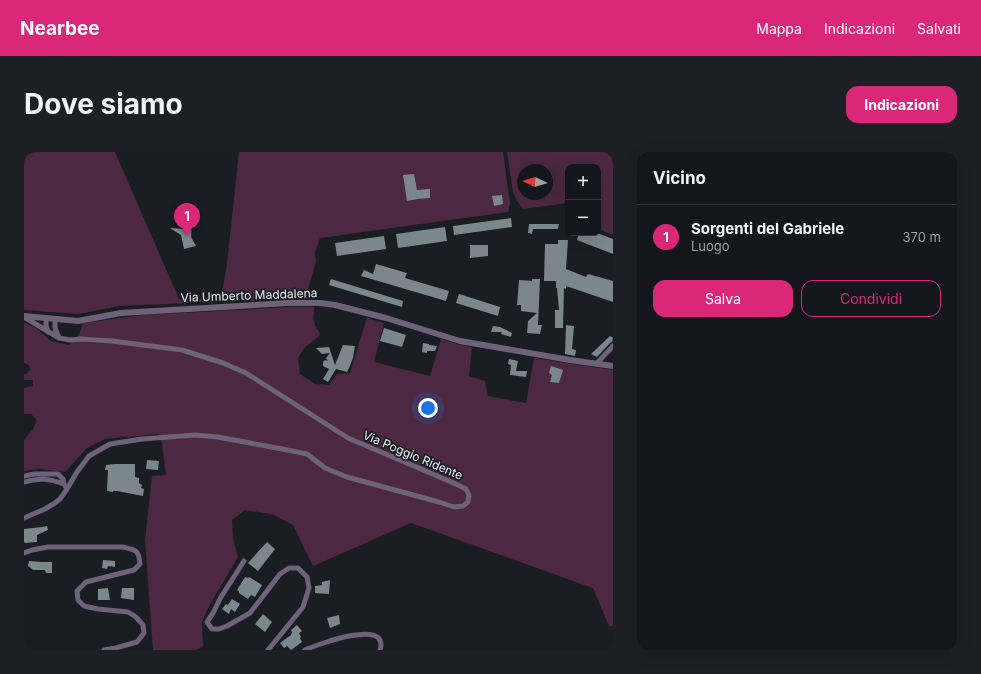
<!DOCTYPE html>
<html lang="it">
<head>
<meta charset="utf-8">
<style>
	body { margin:0; font-family:Inter,sans-serif; background:#1d1f25; color:#f1f3f6 }
	.controls { position:absolute; right:12px; top:12px; display:grid; overflow:hidden; border-radius:8px; box-shadow:0 4px 16px #0002 }
	.controls button { width:36px; height:36px; display:grid; place-items:center; padding:0; border:0; border-bottom:1px solid #33353b; background:#14161c; color:#f1f3f6; font:20px sans-serif }
	.compass { position:absolute; left:493px; top:12px; width:36px; height:36px; border-radius:50%; background:#14161c; box-shadow:0 4px 16px #0002; rotate:274deg }
	.you { position:absolute; left:404px; top:256px; width:14px; height:14px; margin:-10px; border:3px solid #fff; border-radius:50%; background:#1a73e8; box-shadow:0 0 0 6px #1a73e833 }
	.badge { display:grid; place-items:center; width:26px; height:26px; border-radius:50%; background:#db2777; color:#fff; font-size:13px; font-weight:700 }
	.pin { position:absolute; translate:-50% -33px; filter:drop-shadow(0 1px 2px #0008) }
	.pin::after { content:''; position:absolute; top:21px; width:14px; height:12px; background:inherit; clip-path:polygon(0 0,100% 0,50% 100%) }
	.list { margin:0; padding:0; list-style:none }
	h2 { display:flex; justify-content:space-between; align-items:center; height:52px; margin:0; padding:0 16px; font-size:17px }
	h2 small { font-size:13px; font-weight:400; color:#9d9fa3 }
	.list li { display:grid; grid-template-columns:26px 1fr auto; gap:12px; align-items:center; box-sizing:border-box; height:64px; padding:0 16px; border-top:1px solid #33353b }
	.list b { display:block; font-size:15px; white-space:nowrap }
	.list p { margin:0; font-size:13px; white-space:nowrap; color:#9d9fa3 }
	.list em { font-size:13px; font-style:normal; color:#9d9fa3 }
	.actions { display:flex; gap:8px; padding:12px 16px }
	.actions a { flex:1; padding:9px 0; border:1px solid #db2777; border-radius:12px; text-align:center; font-size:14px; color:#db2777 }
	.actions .main { background:#db2777; color:#fff }
	.map { position:relative; flex:none; width:589px; height:498px; overflow:hidden; border-radius:12px }
	header { display:flex; align-items:center; gap:24px; box-sizing:border-box; height:56px; padding:0 20px; background:#db2777; color:#fff }
	header strong { font-size:19px }
	nav { display:flex; gap:22px; margin-inline-start:auto; font-size:14px }
	.intro { display:flex; align-items:center; justify-content:space-between; box-sizing:border-box; height:96px; padding:0 24px }
	h1 { margin:0; font-size:28px }
	.button { padding:10px 18px; border-radius:12px; background:#db2777; color:#fff; font-size:14px; font-weight:700 }
	main { display:flex; gap:24px; padding:0 24px }
	aside { flex:1; background:#14161c; border-radius:12px; box-shadow:0 4px 16px #0002 }
	.map>svg:first-child { display:block }
	.green { fill:#4c2940; fill-rule:evenodd }
	.building { fill:#7c868d }
	.lines { fill:none; stroke-linecap:round; stroke-linejoin:round }
	.minor { stroke:#6d6278; stroke-width:5 }
	.tertiary { stroke:#6d6278; stroke-width:6 }
	.labels { text-anchor:middle; dominant-baseline:central; stroke-width:3.5; stroke-linejoin:round; paint-order:stroke }
	.street-label { font-size:12px; fill:#eaecf2; stroke:#1b1d25 }
</style>
</head>
<body>
<header>
<strong>Nearbee</strong>
<nav><a>Mappa</a><a>Indicazioni</a><a>Salvati</a></nav>
</header>
<div class="intro"><h1>Dove siamo</h1><a class="button">Indicazioni</a></div>
<main>
<div class="map">
<svg width="589" height="498" viewBox="0 0 589 498">
	<rect width="100%" height="100%" fill="#1b1d25"/>
	<path class="green" d="M0,0H91L155,147L197,146L203,112L215,0H479L486,51L484,60L296,86L291,100L292,110L281,146L95,154L54,162L0,158Z
		M483,0H589V83L574,77V15H544V51L499,57L494,50L489,41ZM499,18H523V42H499Z
		M268,155H290C291,160 288,165 290,170C291,175 295,178 296,183L280,196L274,206L276,222L291,232L305,233L313,222L326,221L343,166L360,171L350,210L406,224L417,187L433,192L448,195L445,224L461,229L464,244L502,251L510,206L589,218V474H585L569,436L387,371L289,414L269,373L248,362L221,358L208,368L209,387L214,405L185,454L178,470L179,495L171,498H129L121,388L128,324L142,323L138,292L135,282L81,287L63,296L41,320L16,317L0,319V288L9,277L13,268L7,262H0V236L3,235L9,234V228H0V222H2L6,218L5,213L0,211V170L13,177L27,189L45,193L55,182L59,171L119,163Z"/>
	<path class="building" d="M390,22L393,38L406,37V46L394,47L383,49L379,23Z
		M478,43L479,52L470,54L468,44Z
		M487,66L488,75L430,83L429,74Z
		M161,71H168L167,85L172,94L160,97L157,83L146,76L161,77Z
		M505,72H535L534,77H509L508,82L504,81Z
		M421,75L423,89L374,96L372,82Z
		M555,81H573L589,87V102L553,88Z
		M360,84L362,97L313,104L311,91Z
		M534,88H544L542,117L562,125L564,122L589,129V150L542,134V137L540,136L539,176H531V158H535L533,136H532V129H520L521,92H534Z
		M446,93H464V104L446,106Z
		M352,112L383,121L381,126L425,139L422,149L337,124L340,118L349,122Z
		M307,127L379,149L378,155L305,133Z
		M508,127H516L514,173H518L516,182L503,181L504,169L513,161L497,159V153H493L495,128L508,129Z
		M435,142L476,155L474,164L432,151Z
		M542,173L550,174L548,197L552,198L551,204L541,202Z
		M469,174L476,175L488,181L487,185L477,182L478,180H467Z
		M360,176L382,183L378,195L356,189Z
		M586,184L589,186L588,190L586,191L573,205L567,202Z
		M399,191L405,192V193L413,194L411,199H403V201L398,200Z
		M319,193L331,194L329,206L325,216L323,220L312,217L313,218L312,217L304,230L299,227L305,217L299,214V210L301,208L304,209L302,206L306,201L298,202L292,196L305,195L311,213Z
		M485,207L494,209L492,219H503L502,225L486,223L487,213L484,212Z
		M527,214L539,218L535,231L526,230L528,223L525,221Z
		M123,308L135,309L134,318L122,317Z
		M91,312H111V325L115,326V331L118,333L117,336L120,337L119,344L93,339H89V340L83,339L84,318H81L82,313Z
		M23,374L24,378L13,383V390L1,391L0,390V377L18,375Z
		M243,390L251,397L234,419L224,411Z
		M79,408L91,409V415L84,414L83,417L78,416Z
		M5,409L18,410H28V421H22L21,418H9L4,414Z
		M221,425L224,426L225,425L238,433L231,445L227,443L224,447L215,441V439L213,438Z
		M306,428L305,442L291,441V434L298,433V430Z
		M84,436L86,448H74V437Z
		M98,436H110V448L97,446Z
		M208,447L216,452L211,460L207,457L205,462L198,457L202,452L204,453Z
		M239,462L248,470L241,480L231,472Z
		M315,463L316,472L306,476L303,466Z
		M273,473L278,479L275,481L277,485L276,486L278,490L267,498L263,494L260,496L256,491L267,483L268,480L267,478Z"/>
	<g class="lines">
		<path class="minor" d="M0,165L35,186L46,188L57,187L88,189L158,198L199,211L222,221L324,286L432,332L442,337L445,343L444,350L439,354L430,355L415,350L323,325L301,316L283,302L258,297L194,285L171,283L118,287L86,292L65,304L53,320L43,337L36,347L31,351L21,357L0,366
			M22,166V173L24,180
			M31,167V176L35,186
			M572,212L589,194
			M0,324L10,322H34L39,327L40,332
			M0,330C16,326 24,326 40,332L43,337
			M0,401L8,398L24,395H99C112,398 115,398 116,412L110,418L62,430L53,439L54,448L60,454L74,457L104,460L112,465L119,473L120,481L113,490L92,496L80,498
			M220,409L197,445L189,461L183,470L188,477H195L203,474L226,461L256,422L265,416H274L283,425L285,436L279,455L244,498
			M281,498C292,493 366,465 356,498"/>
		<path class="tertiary" d="M0,164L54,169L97,161L264,151H296L311,153L362,166L436,189L546,208L589,214"/>
	</g>
	<g class="labels">
		<g class="street-label">
			<text transform="translate(225 143) rotate(-2)">Via Umberto Maddalena</text>
			<text transform="translate(389 303) rotate(23)">Via Poggio Ridente</text>
		</g>
	</g>
</svg>
<div class="controls">
<button>+</button>
<button>−</button>
</div>
<svg class="compass" viewBox="-18 -18 36 36"><path d="M0-13l5 13h-10z" fill="#e53935"/><path d="M0 13l5-13h-10z" fill="#9d9fa3"/></svg>
<div class="you"></div>
<div class="pin badge" style="left:163px;top:84px">1</div>
</div>
<aside>
<h2>Vicino<small></small></h2>
<ul class="list">
<li><span class="badge">1</span><div><b>Sorgenti del Gabriele</b><p>Luogo</p></div><em>370 m</em></li>
</ul>
<div class="actions"><a class="main">Salva</a><a>Condividi</a></div>
</aside>
</main>
</body>
</html>
